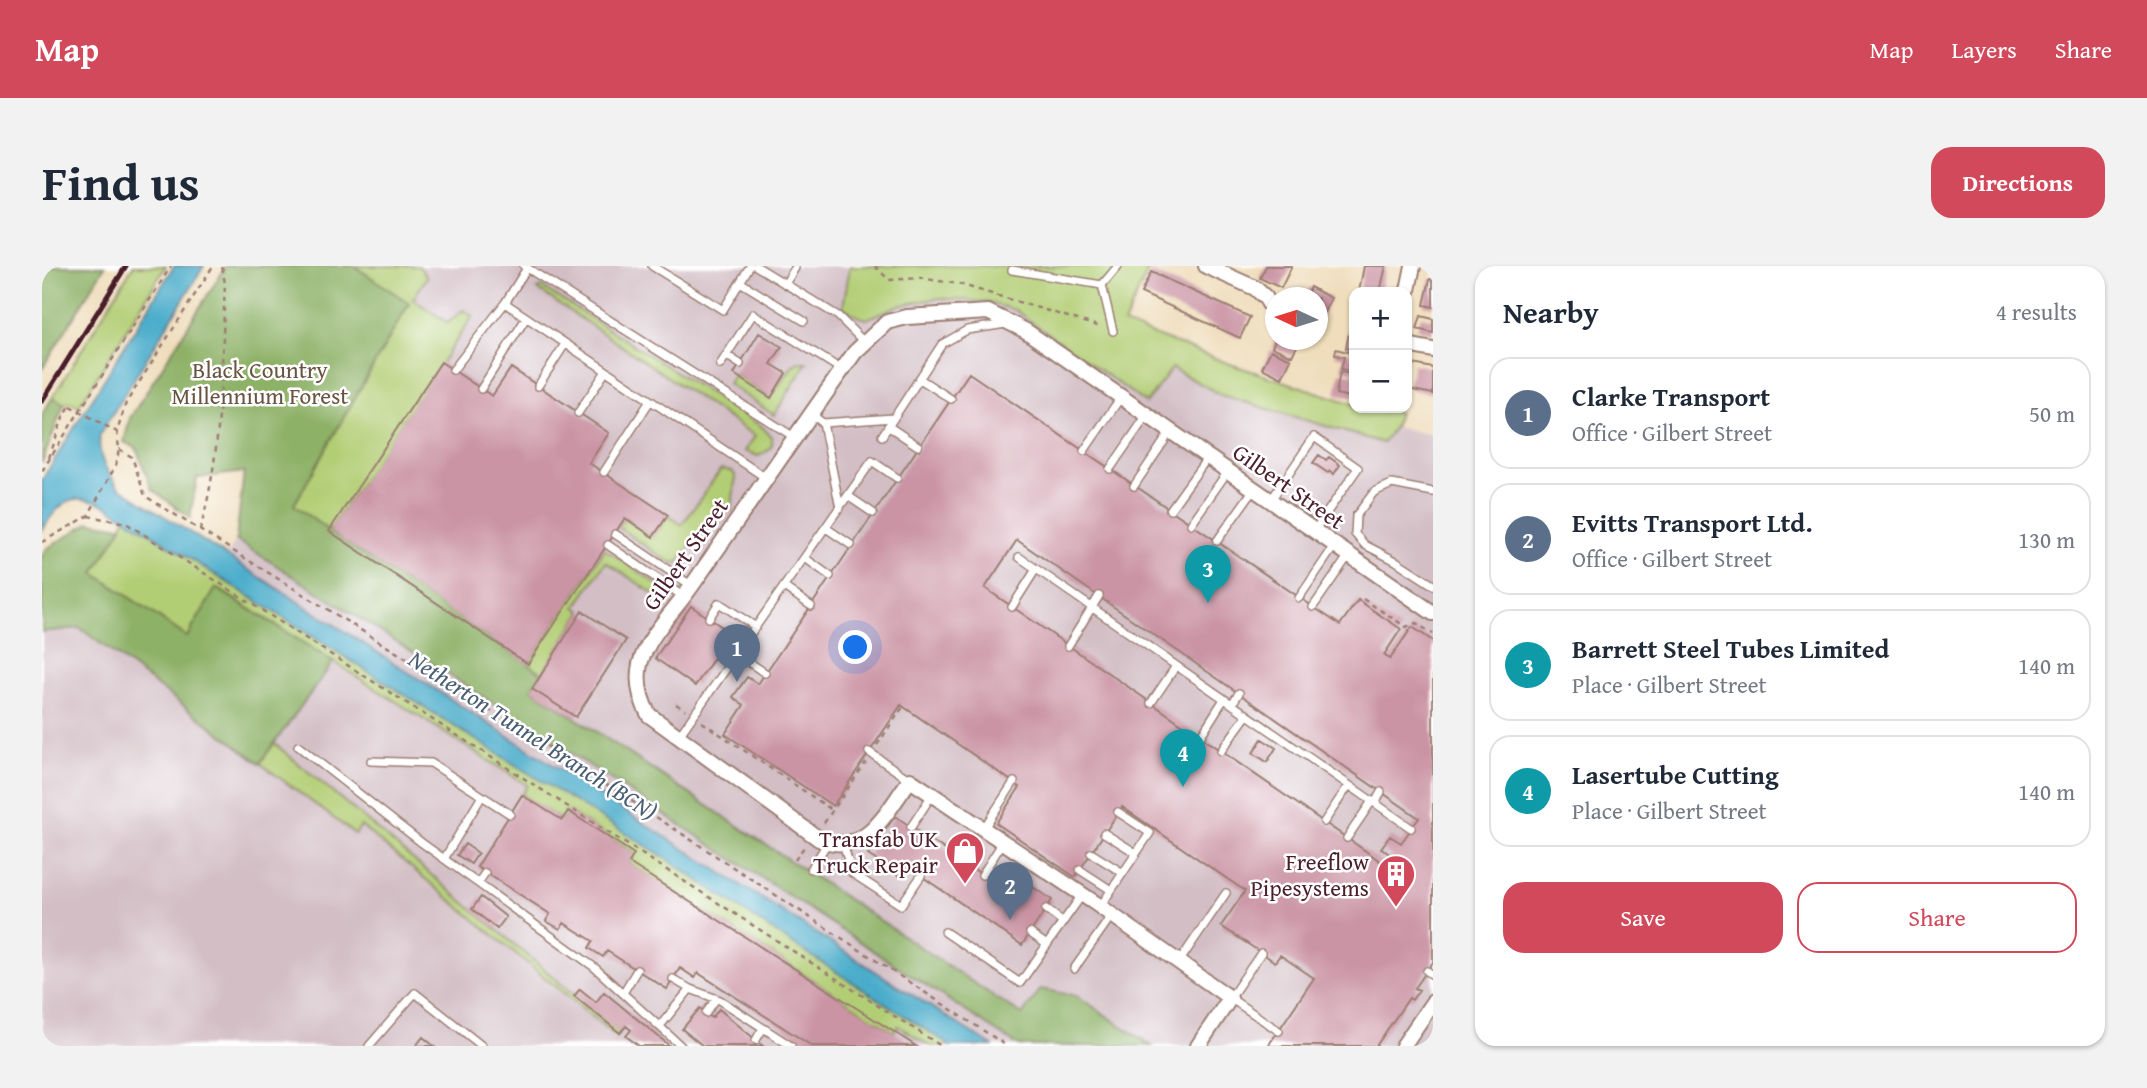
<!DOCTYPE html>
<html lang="en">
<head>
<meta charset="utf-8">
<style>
	body { margin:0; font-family:"Gentium Book Plus",serif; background:#f2f2f3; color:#1f2937 }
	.controls { position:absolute; right:21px; top:21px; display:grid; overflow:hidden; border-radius:14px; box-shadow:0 2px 5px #0004 }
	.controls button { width:63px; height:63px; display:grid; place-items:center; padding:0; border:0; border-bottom:2px solid #e0e1e3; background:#fff; color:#1f2937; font:35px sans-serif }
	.compass { position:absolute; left:1223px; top:21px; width:63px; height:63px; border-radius:50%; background:#fff; box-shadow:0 2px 5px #0004; rotate:274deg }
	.you { position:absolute; left:814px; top:382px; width:24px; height:24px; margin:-18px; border:5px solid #fff; border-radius:50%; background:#1a73e8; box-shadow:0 0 0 10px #1a73e833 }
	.badge { display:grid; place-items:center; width:46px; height:46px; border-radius:50%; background:#d1495b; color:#fff; font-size:23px; font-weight:700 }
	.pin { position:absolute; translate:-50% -58px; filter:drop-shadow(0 2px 4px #0008) }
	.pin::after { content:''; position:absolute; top:37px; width:24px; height:21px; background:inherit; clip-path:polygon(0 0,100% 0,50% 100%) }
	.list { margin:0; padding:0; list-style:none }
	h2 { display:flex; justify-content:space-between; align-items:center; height:91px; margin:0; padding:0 28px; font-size:30px }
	h2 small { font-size:23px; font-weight:400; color:#747a83 }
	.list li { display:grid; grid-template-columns:46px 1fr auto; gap:21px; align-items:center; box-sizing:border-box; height:112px; margin:0 14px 14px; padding:0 14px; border:2px solid #e0e1e3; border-radius:21px }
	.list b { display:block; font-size:26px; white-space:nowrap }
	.list p { margin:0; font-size:23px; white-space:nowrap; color:#747a83 }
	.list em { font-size:23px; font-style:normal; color:#747a83 }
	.actions { display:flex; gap:14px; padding:21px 28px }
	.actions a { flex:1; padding:16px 0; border:2px solid #d1495b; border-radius:21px; text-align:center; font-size:24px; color:#d1495b }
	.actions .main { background:#d1495b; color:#fff }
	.map { position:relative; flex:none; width:1391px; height:780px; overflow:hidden; border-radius:21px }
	header { display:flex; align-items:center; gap:42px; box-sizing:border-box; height:98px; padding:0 35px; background:#d1495b; color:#fff }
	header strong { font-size:33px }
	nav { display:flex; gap:38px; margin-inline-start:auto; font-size:24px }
	.intro { display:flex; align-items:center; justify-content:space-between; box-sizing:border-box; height:168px; padding:0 42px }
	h1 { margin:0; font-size:49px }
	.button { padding:18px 32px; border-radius:21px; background:#d1495b; color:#fff; font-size:24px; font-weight:700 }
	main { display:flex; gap:42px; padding:0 42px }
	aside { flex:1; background:#fff; border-radius:21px; box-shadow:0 2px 5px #0004 }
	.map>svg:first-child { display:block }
	.industrial { fill:#d2bec4 }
	.green { fill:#b2ce74; stroke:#7e7650; stroke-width:2 }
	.forest { fill:#8db166; stroke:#6c6848; stroke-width:2 }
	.water { fill:#4aacca; stroke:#4a667a; stroke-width:2 }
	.building { fill:#cb94a5; fill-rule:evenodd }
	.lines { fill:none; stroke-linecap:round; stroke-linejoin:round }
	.service-casing { stroke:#9c7e73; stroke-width:10 }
	.minor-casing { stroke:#9c7e73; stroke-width:18 }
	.path { stroke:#9c7e73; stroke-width:2.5; stroke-dasharray:5 5; stroke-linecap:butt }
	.service { stroke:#fff; stroke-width:7 }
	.minor { stroke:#fff; stroke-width:14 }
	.rail { stroke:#4a1f2b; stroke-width:5 }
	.path-bridge { stroke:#9c7e73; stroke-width:2.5; stroke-dasharray:5 5; stroke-linecap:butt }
	.labels { text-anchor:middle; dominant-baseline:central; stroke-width:5; stroke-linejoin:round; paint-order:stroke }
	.park-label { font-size:23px; fill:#695441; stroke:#fff }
	.street-label { font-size:23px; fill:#4a1f2b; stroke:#fff }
	.poi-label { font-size:23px; fill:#4a1f2b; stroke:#fff; text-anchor:end }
	.water-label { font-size:24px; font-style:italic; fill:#4a5e73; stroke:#fff }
</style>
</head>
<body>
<header>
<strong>Map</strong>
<nav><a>Map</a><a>Layers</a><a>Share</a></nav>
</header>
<div class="intro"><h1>Find us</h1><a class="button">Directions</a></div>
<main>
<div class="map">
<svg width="1391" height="780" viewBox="0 0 1391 780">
	<rect width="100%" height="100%" fill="#fff"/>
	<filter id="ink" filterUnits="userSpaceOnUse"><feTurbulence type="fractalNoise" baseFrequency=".0143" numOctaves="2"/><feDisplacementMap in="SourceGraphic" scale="14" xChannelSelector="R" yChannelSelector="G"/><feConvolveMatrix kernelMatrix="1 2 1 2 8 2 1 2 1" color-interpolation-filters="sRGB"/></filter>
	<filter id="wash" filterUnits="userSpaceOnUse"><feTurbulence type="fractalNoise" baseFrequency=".00686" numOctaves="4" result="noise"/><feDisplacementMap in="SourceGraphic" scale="28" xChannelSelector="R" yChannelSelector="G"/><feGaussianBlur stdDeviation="1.57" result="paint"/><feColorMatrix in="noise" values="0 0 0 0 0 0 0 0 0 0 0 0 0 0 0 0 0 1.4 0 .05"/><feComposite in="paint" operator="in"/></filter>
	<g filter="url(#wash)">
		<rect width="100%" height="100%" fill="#efddbb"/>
		<path class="industrial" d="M251,0H817L913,24L1285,147L1391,169V780H0V366L38,362L218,497L291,396L301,377L180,298L194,274Z"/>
		<path class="green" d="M91,0H124L37,140L27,136L22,138L11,131Z
			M312,0H377L385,11L371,33L406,57L421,44L431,50L287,265L251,239L367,37Z
			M808,0H1108L1082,58L1191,99L1312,138V142H1329L1357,147L1352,161L1341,177L1179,129L1130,102L1104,137L973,44L943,36L896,32L855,40L825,53L817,51L801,41Z
			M500,21L719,160C733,172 736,182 716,190L703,185L713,170L495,23Z
			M757,96H765L732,149L686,118L692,108L728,132L751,99Z
			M679,203L690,205L694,211L689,245L679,238L636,297L627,296L577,262L583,252L611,271L626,249L640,259Z
			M84,252L472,498L619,589L740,671L851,740L909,780H888L856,760L852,766L587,597L592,587L526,545L520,554L480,529L485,519L175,322L146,372L52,307Z
			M563,283L621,322L615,330L564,296L534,341L540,345L500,407L486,398Z
			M232,477L578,767L575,771L319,560L313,568L218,497Z"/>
		<path class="forest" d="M0,0H63L0,103Z
			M184,0H312L367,37L252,239L287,265L500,407L490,423L980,749L999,723L1035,730L1110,780H977L464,445L194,274L202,206L155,212L148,252L110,223L94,182L82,176L88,152Z
			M11,131L22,138L0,197V148Z
			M48,256L80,261L52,307L145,371L174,322L291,396L218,497L38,362L0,366V290L4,283Z"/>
		<path class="water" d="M132,0H162L58,168C55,191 63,203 77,221L950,780H909L740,671L619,589L472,498L65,240C32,224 18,235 0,264V214Z"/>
		<g id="blocks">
			<path class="building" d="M1224,0H1250L1239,22L1218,12Z
				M1322,0H1344L1338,26H1317Z
				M1109,6L1208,51L1198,72L1099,27Z
				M1388,13L1391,14V41L1382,39Z
				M1268,21L1289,32L1278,55L1276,54V32H1263Z
				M1311,47H1312V84L1304,82Z
				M1379,50L1391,53V67L1375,63Z
				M717,67L740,81L729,98L744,107L729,132L692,108Z
				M1233,74H1258L1250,90L1230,81Z
				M1294,83L1309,87L1308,91L1312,92V106L1299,103L1302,91L1293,89Z
				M1229,84L1249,93L1240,112L1220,102Z
				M399,96L450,130L469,102L567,167L547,197L626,249L611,271L583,252L486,398L287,265Z
				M1371,98L1391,102V128L1366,123Z
				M1298,106L1312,108V132L1294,128Z
				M927,107L1298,359L1316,334L1338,349L1359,363L1342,389L1348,393L1370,361L1391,375V696L1373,722L1377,724L1370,734L1367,732L1334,780H1226L1272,712L1238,689L1233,696L1179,660L1203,625L1080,541L1033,611L954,557L978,521L859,439L791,540L683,468L702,439L691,431L705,411L716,418ZM975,274L1377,552L1359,577L1348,570L1339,582L1350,590L1344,599L943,322Z
				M1277,189L1284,194L1287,191L1298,199L1292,208L1288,205L1286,207L1271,197Z
				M649,340L689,367L653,420L613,392Z
				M540,345L584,374L534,451L490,423Z
				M1220,473L1234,482L1225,496L1211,487Z
				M480,529L520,554L526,545L592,588L587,597L874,780H770L656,707L653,712L638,702L625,723L565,685L561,691L547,682L551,675L522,657L518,663L504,655L508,648L435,601Z
				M853,550L960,622L970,607L1010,634L980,679L866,601L859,611L826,589Z
				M423,578L436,587L429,598L415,589Z
				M439,631L464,651L455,663L430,643Z
				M538,723L554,736L562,726L628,780H597L584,770L589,764L584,760L578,767L532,730Z
				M658,742L670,752L677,743L721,780H661L640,763Z
				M381,771L392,780H374Z"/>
		</g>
	</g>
	<g filter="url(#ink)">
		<use href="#blocks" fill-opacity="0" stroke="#9c7e73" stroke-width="2"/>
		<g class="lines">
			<g class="service-casing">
				<path id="service" d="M482,0L752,171
					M610,0L681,44L708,0
					M714,0L796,50L823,77
					M485,2L463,37L724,212
					M970,4L1060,19L1076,0
					M698,16L762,55
					M743,18L753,2
					M1060,19L1071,65
					M684,89L698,98
					M678,99L711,48L800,104
					M411,104L463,37
					M878,113L909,133
					M496,120L523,78
					M439,123L484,52
					M536,147L564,105
					M769,148L781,157L851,152
					M781,157L798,242
					M846,160L876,180
					M840,170L900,78L925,64L964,58
					M1042,185L1079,131
					M1068,203L1105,149
					M562,206L608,135
					M1092,220L1129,165
					M1391,226L1350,218L1332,226L1314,250L1313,268L1323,279L1354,295L1391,319
					M806,230L831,247
					M1229,234L1272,171L1316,202L1272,265
					M1128,244L1166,191
					M1149,258L1186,205
					M784,262L809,279
					M573,268L650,320
					M1175,275L1212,223
					M566,279L642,331
					M977,291L1369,562
					M763,292L788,310
					M742,321L769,340
					M1257,332L1293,279
					M970,341L994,303
					M1271,341L1307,289
					M667,352L677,337L714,361
					M1026,380L1057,330
					M695,388L723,407
					M1109,437L1134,400
					M1190,438L1197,427
					M637,470L830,195L855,212
					M1158,471L1182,433
					M256,480L380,577L552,701L639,780
					M1179,485L1205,449
					M827,486L868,514
					M329,495L389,497L468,548
					M1333,537L1339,526
					M1282,556L1307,519
					M869,561L890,529
					M942,562L972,516
					M1062,567L1094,587
					M1305,572L1330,535
					M801,578L810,607L859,639L879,610
					M1049,587L1081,607
					M402,593L440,530
					M769,603L786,576
					M1038,604L1069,624
					M940,609L961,576
					M436,617L443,607
					M1058,641L1108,567L1076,546
					M1004,643L1021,656
					M903,666L978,717L1040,629
					M988,667L1005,679
					M1219,687L1188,732L1237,765
					M1137,696L1184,627
					M1032,703L1070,649
					M1385,705L1391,709
					M631,713L648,723
					M581,727L595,704
					M664,747L674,733
					M618,760L648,723L678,734L749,780
					M714,774L721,762
					M327,780L373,727L440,780"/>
			</g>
			<g class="minor-casing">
				<path id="minor" d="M1164,0L1213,22L1223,31L1234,49
					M1365,29L1371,0
					M1365,79L1391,84
					M1156,780L1188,732L1053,637L868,514C843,547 825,592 777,573L607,449C598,433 594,417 598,398C606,369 634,343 651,318C705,241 758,163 813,86L845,56L865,51L946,46L984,65L1391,347
					M1361,780L1391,736"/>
			</g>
			<path class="path" d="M833,0L847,14L878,12L917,18L1059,61
				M77,183L90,191L103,230L510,483L965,780
				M7,192L21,151L28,140
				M0,205L129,0
				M46,250L84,257L899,780
				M158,264C181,184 179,100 183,18L180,0
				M0,276L46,250L74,199L77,183L75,166L84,137L171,0
				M1321,333L1364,361L1374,357L1391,368
				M634,438L643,444
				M660,456L790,544
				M835,479L861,441
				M782,557L824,496
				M753,594L762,581"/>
			<use href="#service" class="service"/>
			<use href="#minor" class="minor"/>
			<path class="rail" d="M0,135L84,0"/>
			<path class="path-bridge" d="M28,140L75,166"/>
		</g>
	</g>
	<defs>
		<g id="shop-pin" transform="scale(2.0125)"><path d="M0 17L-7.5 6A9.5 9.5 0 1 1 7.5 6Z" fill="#d1495b" stroke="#fff"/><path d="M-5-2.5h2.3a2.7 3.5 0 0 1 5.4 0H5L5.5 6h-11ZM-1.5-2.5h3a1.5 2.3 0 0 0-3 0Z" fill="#fff"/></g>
		<g id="building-pin" transform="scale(2.0125)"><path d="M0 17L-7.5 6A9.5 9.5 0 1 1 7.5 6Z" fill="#d1495b" stroke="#fff"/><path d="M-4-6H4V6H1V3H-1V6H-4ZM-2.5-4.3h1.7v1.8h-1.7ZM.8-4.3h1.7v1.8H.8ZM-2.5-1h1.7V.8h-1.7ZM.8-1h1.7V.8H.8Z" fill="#fff"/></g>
	</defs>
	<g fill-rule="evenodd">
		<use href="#shop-pin" x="923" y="585"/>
		<use href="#building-pin" x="1354" y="608"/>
	</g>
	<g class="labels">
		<g class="park-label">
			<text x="218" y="103">Black Country<tspan x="218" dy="26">Millennium Forest</tspan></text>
		</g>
		<g class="street-label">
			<text transform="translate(1247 220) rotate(35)">Gilbert Street</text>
			<text transform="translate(643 288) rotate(-55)">Gilbert Street</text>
		</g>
		<g class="poi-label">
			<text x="896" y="572">Transfab UK<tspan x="896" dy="26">Truck Repair</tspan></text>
			<text x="1327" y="595">Freeflow<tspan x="1327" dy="26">Pipesystems</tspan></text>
		</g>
		<g class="water-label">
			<text transform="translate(491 469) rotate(33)">Netherton Tunnel Branch (BCN)</text>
		</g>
	</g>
</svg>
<div class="controls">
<button>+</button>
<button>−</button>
</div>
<svg class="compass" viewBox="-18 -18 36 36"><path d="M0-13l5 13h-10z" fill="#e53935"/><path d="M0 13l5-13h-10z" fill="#747a83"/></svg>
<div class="you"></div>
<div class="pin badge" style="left:695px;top:416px;background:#5c6f8a">1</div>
<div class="pin badge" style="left:968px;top:654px;background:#5c6f8a">2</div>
<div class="pin badge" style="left:1166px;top:337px;background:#0f9aa8">3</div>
<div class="pin badge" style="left:1141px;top:521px;background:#0f9aa8">4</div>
</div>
<aside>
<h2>Nearby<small>4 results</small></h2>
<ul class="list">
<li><span class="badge" style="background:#5c6f8a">1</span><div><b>Clarke Transport</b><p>Office · Gilbert Street</p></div><em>50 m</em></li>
<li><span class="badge" style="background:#5c6f8a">2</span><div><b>Evitts Transport Ltd.</b><p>Office · Gilbert Street</p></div><em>130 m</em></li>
<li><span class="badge" style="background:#0f9aa8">3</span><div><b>Barrett Steel Tubes Limited</b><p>Place · Gilbert Street</p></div><em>140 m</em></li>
<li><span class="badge" style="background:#0f9aa8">4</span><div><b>Lasertube Cutting</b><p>Place · Gilbert Street</p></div><em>140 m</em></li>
</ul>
<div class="actions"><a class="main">Save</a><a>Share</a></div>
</aside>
</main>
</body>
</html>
